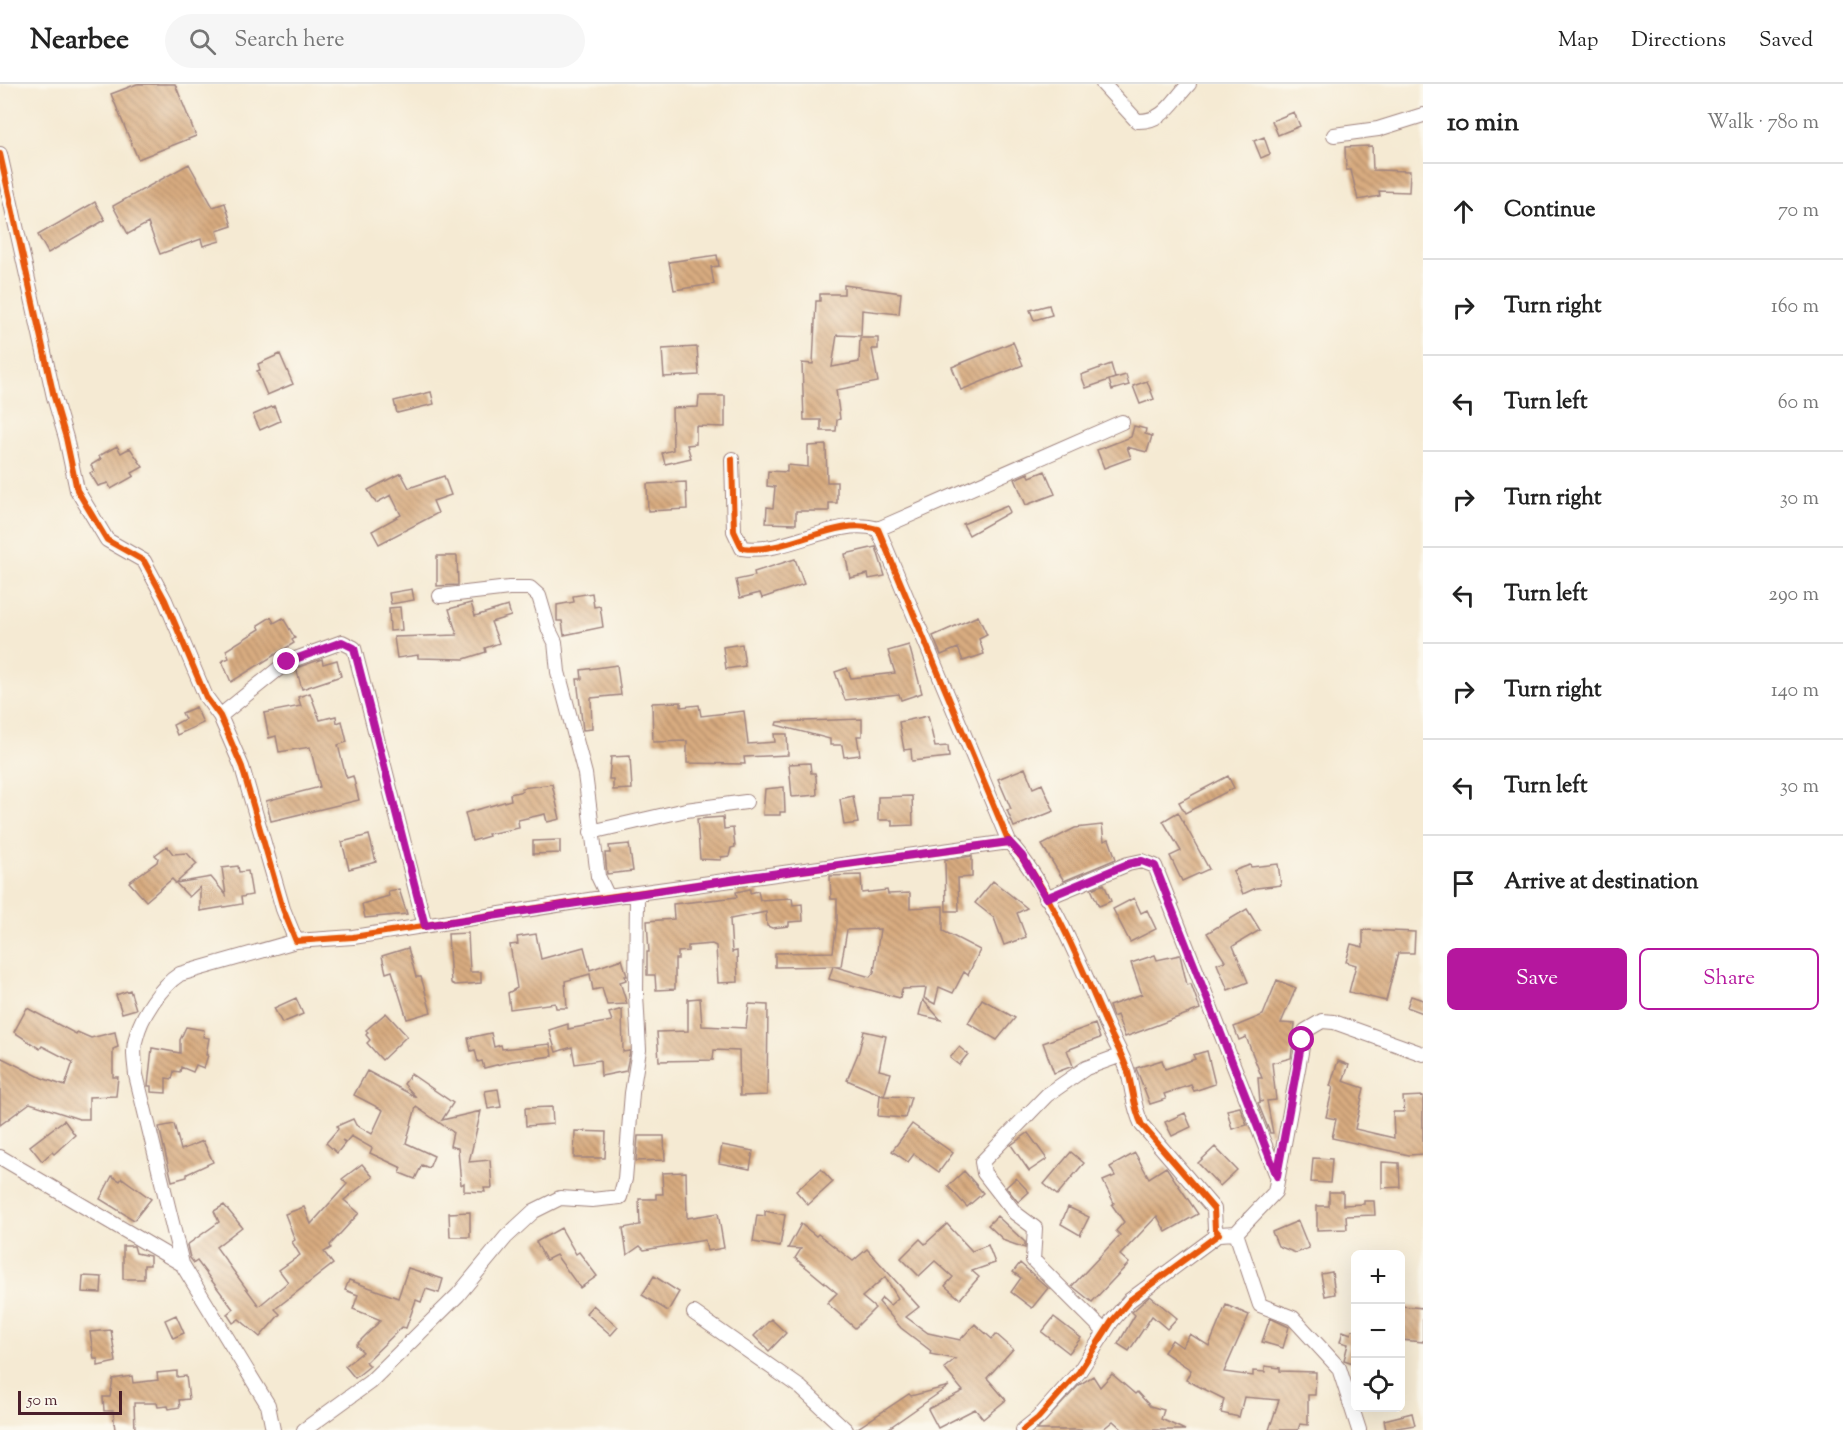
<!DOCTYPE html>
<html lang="en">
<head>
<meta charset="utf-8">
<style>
	body { margin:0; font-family:"Sorts Mill Goudy",serif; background:#f6f6f6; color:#222 }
	.controls { position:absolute; right:18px; bottom:18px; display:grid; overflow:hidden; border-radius:9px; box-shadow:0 6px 24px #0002 }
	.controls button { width:54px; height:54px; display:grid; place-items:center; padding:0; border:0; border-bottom:2px solid #e0e0e0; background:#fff; color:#222; font:30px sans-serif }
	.scale { position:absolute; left:18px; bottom:15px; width:104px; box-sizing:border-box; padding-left:6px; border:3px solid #4a1f2b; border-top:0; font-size:16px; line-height:21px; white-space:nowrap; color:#4a1f2b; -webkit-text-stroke:4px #fbf7ec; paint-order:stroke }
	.stop { position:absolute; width:18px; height:18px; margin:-14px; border:4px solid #b5179e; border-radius:50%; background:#fff }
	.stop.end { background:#b5179e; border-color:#fff; box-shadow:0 2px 6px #0008 }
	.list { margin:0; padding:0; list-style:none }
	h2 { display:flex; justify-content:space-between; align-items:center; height:78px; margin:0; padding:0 24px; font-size:26px }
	h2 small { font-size:20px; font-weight:400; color:#767676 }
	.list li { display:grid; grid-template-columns:39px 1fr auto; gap:18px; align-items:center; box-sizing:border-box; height:96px; padding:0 24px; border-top:2px solid #e0e0e0 }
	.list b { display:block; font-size:22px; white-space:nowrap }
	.list em { font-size:20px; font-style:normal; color:#767676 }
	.actions { display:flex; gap:12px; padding:18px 24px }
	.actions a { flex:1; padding:14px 0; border:2px solid #b5179e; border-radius:9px; text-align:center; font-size:21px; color:#b5179e }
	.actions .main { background:#b5179e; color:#fff }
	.icon { flex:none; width:33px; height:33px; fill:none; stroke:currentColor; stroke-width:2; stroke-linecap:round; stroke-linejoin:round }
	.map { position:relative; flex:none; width:1423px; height:1346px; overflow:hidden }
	header { display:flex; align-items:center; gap:36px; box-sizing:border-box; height:84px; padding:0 30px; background:#fff; border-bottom:2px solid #e0e0e0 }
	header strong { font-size:28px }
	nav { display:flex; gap:33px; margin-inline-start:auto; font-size:21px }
	.search { width:420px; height:54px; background:#f6f6f6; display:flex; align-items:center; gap:15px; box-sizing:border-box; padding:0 21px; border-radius:33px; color:#767676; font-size:22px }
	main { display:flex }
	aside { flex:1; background:#fff }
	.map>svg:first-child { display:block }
	.building { fill:url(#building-back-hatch) }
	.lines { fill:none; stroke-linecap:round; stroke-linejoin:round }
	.minor-casing { stroke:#a0847f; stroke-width:16 }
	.minor { stroke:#fff; stroke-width:14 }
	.cycleway-casing { stroke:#fbf7ec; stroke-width:10 }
	.cycleway { stroke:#e8590c; stroke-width:6 }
	.route { stroke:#b5179e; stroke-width:8 }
</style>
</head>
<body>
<header>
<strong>Nearbee</strong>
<div class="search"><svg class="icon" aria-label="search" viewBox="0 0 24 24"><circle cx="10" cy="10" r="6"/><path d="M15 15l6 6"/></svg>Search here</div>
<nav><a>Map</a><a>Directions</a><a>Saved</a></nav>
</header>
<main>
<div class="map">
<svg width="1423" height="1346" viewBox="0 0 1423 1346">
	<defs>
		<pattern id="building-back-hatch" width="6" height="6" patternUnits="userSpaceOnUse" patternTransform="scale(1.5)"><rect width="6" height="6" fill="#d8ac80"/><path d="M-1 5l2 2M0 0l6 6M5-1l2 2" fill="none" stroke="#b18b69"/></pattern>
	</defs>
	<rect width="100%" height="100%" fill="#fbf7ec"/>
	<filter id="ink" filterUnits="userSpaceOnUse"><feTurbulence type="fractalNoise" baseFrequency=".0167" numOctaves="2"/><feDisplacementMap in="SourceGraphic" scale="12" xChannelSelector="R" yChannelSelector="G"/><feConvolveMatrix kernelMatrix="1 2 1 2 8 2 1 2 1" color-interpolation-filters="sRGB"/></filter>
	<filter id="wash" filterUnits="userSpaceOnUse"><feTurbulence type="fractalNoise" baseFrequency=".008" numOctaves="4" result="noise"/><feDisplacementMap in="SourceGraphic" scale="24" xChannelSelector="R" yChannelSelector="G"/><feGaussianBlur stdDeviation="1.35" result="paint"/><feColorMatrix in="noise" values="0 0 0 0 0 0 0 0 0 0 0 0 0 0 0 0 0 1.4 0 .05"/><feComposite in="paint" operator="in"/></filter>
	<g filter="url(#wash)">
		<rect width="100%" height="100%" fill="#f5ead3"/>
		<g id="blocks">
			<path class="building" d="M137,0H175L196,52L138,75L111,10Z
				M1294,28L1300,42L1278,51L1272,37Z
				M1264,53L1270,70L1261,74L1254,57Z
				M1372,62L1373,86L1410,87L1409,108L1379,107L1380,112L1358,116L1351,86H1346L1345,63Z
				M189,80L213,123L225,119L232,142L217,147L220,157L203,162L201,155L160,170L148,139L128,150L113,122Z
				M95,118L105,136L48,169L38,151Z
				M717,171L719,182L711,183L714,200L674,206L669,178Z
				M844,201L901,209L899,230L862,226L861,252L837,251L832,283L859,278L860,254H878V265H872L878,298L836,306L840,335L837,336L836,347H821V336H804L802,279L813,280L816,217H820V210H844Z
				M1049,221L1052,231L1034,236L1030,226Z
				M1013,258L1023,281L961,306L952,283Z
				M697,263L699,291L664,293L662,265Z
				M280,270L293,300L267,311L257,287L260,286L258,280Z
				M1111,280L1115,294L1086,304L1081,291Z
				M1126,291L1129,301L1112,306L1109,296Z
				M1147,297L1154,315L1140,320L1133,302Z
				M431,308L434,320L397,329L394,317Z
				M699,312H725V343L696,342V360L687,361L691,374L665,380L662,369L673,366L672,324L698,323Z
				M274,322L280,337L260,346L253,331Z
				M1134,342L1146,345L1145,350L1152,352L1147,368L1127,363L1131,374L1104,384L1097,366L1131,353Z
				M826,361L827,398H837V419H829V427H796V440L766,439L767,423L773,424L775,403L767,402L768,387L787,388V381L808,383V362Z
				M117,362L121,369L130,364L143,383L132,389L134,392L111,405L108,399L98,402L90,389L94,387L91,381L101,375L99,372Z
				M1045,387L1055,410L1026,421L1015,395L1028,389L1030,393Z
				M401,389L409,404L444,392L451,411L433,417L438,429L379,460L372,447L401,431L391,411L376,419L368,406Z
				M686,398L687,425L648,427L647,400Z
				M1007,422L1010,428L969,451L963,440Z
				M876,463L885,492L869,495L868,490L850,494L845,470Z
				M437,472H457L458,501L437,502Z
				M795,475L804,500L762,514L760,509L740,514L736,496L755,492L754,488Z
				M412,505L414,516L391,520L389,509Z
				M592,509L594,523L600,522L603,543L564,551L562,537H557V521L574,518L573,512Z
				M471,519L475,532L508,522L511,532L491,538L499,559L485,564L486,568L464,575L418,574V571L397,574L394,553L457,551L449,525Z
				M400,523L402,546L390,547L389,524Z
				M978,532L987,551L979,555L984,570L963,577L958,564L941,571L933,552Z
				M271,533L274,539L283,534L295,554L292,556L294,559L231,598L222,577L229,574L226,566L260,545L258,541Z
				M742,560L745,582L726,585L723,563Z
				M909,561L922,609L901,616L899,610L845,616L835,588L847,584L851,594L895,589L888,567Z
				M322,575L323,580L337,576L341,592L302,605L296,584Z
				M617,581L621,611L591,614L592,645L583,646L577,595H582L581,586Z
				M310,609L320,636L336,632L337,639L342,637L347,658L338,661L345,689L347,694L353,692L359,716L271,737L266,717L320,703L310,663L279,668L276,652L269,654L264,629L301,622L298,613Z
				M681,618V623L699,621L701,632L744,627L748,660L775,658L774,650H787L788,671L744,673L745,680L687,679V657L653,658L652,619Z
				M196,623L203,639L177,651L173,641L185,635L182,629Z
				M928,632L935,663L948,662L949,673L912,677L911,665L904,666L899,638Z
				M862,635V652H857L860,671L844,673L842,661H830V655L776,641L777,638Z
				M630,672L632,705L613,706V695H609L611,673Z
				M810,679L811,689H815L816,693L817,711L792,713L789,680Z
				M1025,684L1033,704L1042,700L1054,727L1014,743L1007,726L1011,725L998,695Z
				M1228,692L1234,704L1185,729L1179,718Z
				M552,700L560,735L547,738L545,730L518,736L519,744L488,750L489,752L472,757L465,729L511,716L510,710L523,707L522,704Z
				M784,703L785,728H780V731H763L765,705Z
				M853,712L858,739L844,741L840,715Z
				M912,712L913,741L892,742V736H878V713Z
				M1178,728L1209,785L1182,797L1170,772L1181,767L1163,737Z
				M723,733L724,745L733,744L735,763L731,764L729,772L721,773V776L700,775L697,735Z
				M1102,741L1104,757L1109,755L1116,775L1064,797L1042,761L1075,744Z
				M369,751L376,778L349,785L342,758Z
				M560,756V769L533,770V757Z
				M629,760L633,787L607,790L605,769H610L609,762Z
				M167,762L173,770L187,769L197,780L176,799L211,793L226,811L222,784L238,782L239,788L248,787L252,811L241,813L242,820L200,827V803L189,813L172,795L146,817L129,798L157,778L158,774L155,771Z
				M972,772V793L958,794L959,827H946L945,776Z
				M1278,780L1281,801L1256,804L1243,810L1233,787L1250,781L1251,783Z
				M861,791L862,809L887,806L888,810L910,809V824L943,822V847L980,866L968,891L964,888L953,909L939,903L935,920L924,914L926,904L902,905L900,914L829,895L833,882L870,893L874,888L880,845L847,846L841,882L775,883V869L833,868L837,838V815H831L830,792Z
				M993,797L1027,824L1017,829L1026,853L1004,861L994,834L975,819Z
				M1104,800L1111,817L1099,822L1091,805Z
				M399,805L407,830L365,834L362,820L389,812L388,807Z
				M750,805V809L758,807L760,816L792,814L793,821L802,820L803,837L789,838V842L772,844L767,842L766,828L730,835L732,868L737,867L738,898L718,899L716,862L712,860L688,862V867L678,868V875H675V905L656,906L655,891H647V868H649L647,837L674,835L673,820L737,813L736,808Z
				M1134,814L1141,829L1147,826L1156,845L1130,858L1113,825Z
				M1247,825L1260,846L1233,862L1248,898L1228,906L1217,880L1225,877L1207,849Z
				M1363,846L1415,848L1414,869H1398L1386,917L1349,908L1356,881L1346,878L1351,860L1363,863Z
				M468,849L470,888H481V899L455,901L451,899L448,850Z
				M536,850L541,875L584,863L590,886L622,875L627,892H625L626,896L620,898L627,920L607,921L602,904L593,906L590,890L565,897L567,924H556L555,919L510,925L508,909L517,904L510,861L518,860L517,853Z
				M408,864L416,893H421L431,928L407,935L392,887L386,889L382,872Z
				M1155,871L1157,876L1180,871L1187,901L1191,900L1200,925L1125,953L1117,931L1113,933L1109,922L1142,910L1131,879Z
				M1277,896L1296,904L1281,939L1295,940L1291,974L1272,979L1276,1016L1267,1017L1273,1049H1270L1258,1019L1263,1017L1260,1018L1258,994H1262L1246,953L1239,956L1234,943L1263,931Z
				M130,906L136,925L122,929L116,911Z
				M1411,912L1423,916V929L1407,923Z
				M296,914L303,930L282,939L274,924Z
				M700,914L702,942L746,944L749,920L768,921L767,1011L740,1012L739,967L714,966L713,976L659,977L657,948L688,947V915Z
				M982,915L1015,934L997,956L968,939Z
				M923,916L941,936L919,931Z
				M27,924L76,950L77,948L91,954L115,948L118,963L113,965V993H118L116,1012L89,1013V1035H79L30,1019L0,1041V973L42,994L65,1002L73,978L42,962L40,965L14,948Z
				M622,925L623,968L630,967L626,987L601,992L600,976L575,980L572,963L556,968L549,946L568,940V945L612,937L609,929Z
				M386,929L407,952L382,976L367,959L370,956L366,951L368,948L366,946Z
				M1095,940L1100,954L1067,966L1073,982L1054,989L1043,959Z
				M186,943L204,946L203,953L209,954L206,971H208L204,984L196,981L193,988L181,983L180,988L174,987L172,995L166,994V1009L151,1008V1002H148L152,964L180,969V956Z
				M864,947L886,952L879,986L891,989L884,1012L911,1013L905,1034L878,1032L880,1011L884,1012L847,996L859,967Z
				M491,949L494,963L501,961L502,965L550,960L552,972L512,977L484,984L482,977L478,978L475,966L471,967L468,954Z
				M959,963L968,970L959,981L950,974Z
				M1207,967L1215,1000L1194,1007L1191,1001L1164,1010L1166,1015L1150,1020L1136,984L1162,976L1165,985L1195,975L1193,971Z
				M1338,977L1349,981L1343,997L1364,1004L1355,1045L1394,1054L1393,1028H1404L1403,1013L1423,1012V1070L1409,1071L1332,1054L1336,1035L1326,1033L1333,1003L1330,1002Z
				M367,987L416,1013L404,1000L411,990L453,1019L442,1036L481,1027L469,1078L490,1076L492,1104H484L485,1108L464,1107V1099L461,1101L458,1064L450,1062L453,1048L416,1023L406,1059L434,1072L429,1084L422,1081L415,1095L400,1089L402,1084L370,1069L372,1064L351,1052L346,1058L342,1056L345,1059L337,1069L326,1059L338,1045L337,1042L353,1035L356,1041L372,1050L383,1026L354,1011Z
				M498,1005L501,1023L488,1025L485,1007Z
				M552,1023L553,1040L526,1042L525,1024Z
				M1240,1023L1247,1041L1232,1045L1227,1026Z
				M1185,1029L1191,1043L1172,1052L1165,1038Z
				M64,1036L75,1051L54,1070L52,1068L42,1077L30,1062Z
				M174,1040L181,1066L203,1057L213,1078L187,1090V1093L172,1097L159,1043Z
				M912,1040L953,1069L939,1088L914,1070L908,1078L892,1067Z
				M575,1047L606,1048L605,1074H574Z
				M1028,1049L1047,1075L1029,1087L1011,1061Z
				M638,1052H664L665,1076L636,1077Z
				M722,1061L753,1067L750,1085L719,1079Z
				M1215,1063L1237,1086L1220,1102L1198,1079Z
				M1071,1068L1084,1079L1057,1111L1044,1100Z
				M1135,1069L1149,1094L1166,1083L1198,1130L1166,1148L1157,1132L1120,1171L1129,1179L1092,1218L1072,1202L1120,1151L1116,1147L1124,1138L1112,1121L1114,1119L1103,1097L1115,1092L1110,1083Z
				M1313,1074L1332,1075L1330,1099L1311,1098Z
				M1382,1078L1399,1079L1400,1103L1382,1104Z
				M362,1080L373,1093L344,1116L359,1129L330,1161L331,1164L324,1168L333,1180L275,1225L280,1230L260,1253L239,1235L233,1239L227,1230L233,1225L197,1177L194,1179L190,1174L187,1161L219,1138L214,1127L224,1121L242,1143L216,1163L259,1222L288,1198L279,1186L300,1171L292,1158L295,1156L285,1130L304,1123L311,1140L347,1100L342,1095Z
				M821,1085L833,1098L808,1121L796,1107Z
				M964,1087L983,1109L967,1123L948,1102Z
				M686,1088L687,1134L718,1129L724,1164L707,1167L705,1156L644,1166L640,1162L627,1171L623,1144L640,1141L639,1115H656V1110H663L662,1089Z
				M112,1092L120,1097L122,1094L151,1115L134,1136L100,1115Z
				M1016,1094L1029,1108L1018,1118L1006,1103Z
				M1329,1108H1343V1121L1364,1120V1117H1374L1375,1131L1346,1132L1347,1145L1317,1146V1122H1329Z
				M1068,1123L1089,1133L1080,1151L1061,1140Z
				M765,1127L785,1131L780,1163L753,1158L757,1131L765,1132Z
				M470,1128V1153H450L449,1129Z
				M997,1132L1025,1158V1164L1005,1157L988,1141Z
				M1298,1137L1309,1164L1296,1169L1278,1162L1272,1148Z
				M801,1140L816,1152L818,1150L853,1177L867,1165L919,1223L906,1233L928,1249L960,1256L975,1240L992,1255L996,1250L1013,1265L987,1294L1006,1316L983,1335L975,1325L938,1344L928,1325L963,1307L944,1284L955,1275L930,1270L931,1267L901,1244L879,1218L882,1214L890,1221L898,1214L885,1193L862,1213L875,1224L855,1244L827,1219L837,1209L795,1174L801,1165L788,1164Z
				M947,1140L972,1167L988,1161L995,1179L972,1187L979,1193L960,1215L945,1202L953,1193L935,1177L919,1192L901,1174L920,1155L925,1160Z
				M561,1144L576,1170L579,1168L597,1192L580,1204L556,1171L546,1176L536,1158Z
				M123,1162H134L136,1169L150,1172V1181H144V1195H123Z
				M1020,1179L1048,1204L1032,1224L1011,1208L1021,1194L1013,1188Z
				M408,1184L443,1195L439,1209L426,1205L421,1218L416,1216L406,1244L402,1243L366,1278L370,1282L355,1294L345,1282L363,1268L356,1261L381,1236L353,1225L358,1211L345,1206L349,1196L398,1214Z
				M1332,1188L1335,1210L1325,1212L1321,1190Z
				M83,1192L102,1193L101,1209L82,1208Z
				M654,1192L679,1208L668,1227L642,1211Z
				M1150,1212L1177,1234L1167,1245L1152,1232L1129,1267L1118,1260L1135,1231L1132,1228Z
				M593,1221L618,1243L611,1251L586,1229Z
				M1226,1221L1249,1231L1224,1288L1253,1292V1287L1265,1288V1282L1280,1284V1287L1316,1288L1315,1311H1308V1341L1300,1340L1298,1346H1269L1279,1316L1244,1313L1239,1333L1221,1329L1224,1315L1186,1296L1191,1286L1164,1268L1172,1256L1182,1263L1190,1250L1209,1262Z
				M1401,1222L1423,1224V1258L1401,1256Z
				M176,1231L184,1249L173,1254L165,1236Z
				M1054,1233L1081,1254L1069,1269L1042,1248Z
				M1270,1234L1289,1243L1283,1264L1262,1258Z
				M771,1235L786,1249L769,1267L754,1252Z
				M111,1246L116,1278L98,1282V1275H94L90,1248Z
				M1352,1246H1356V1280L1344,1276L1348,1260L1340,1258L1343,1247L1351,1250Z
				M177,1287V1293L186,1292L189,1315L179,1316L180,1323L169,1325L168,1322L158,1323L157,1319H134L135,1346H115L113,1327H104L103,1313H110L113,1295L132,1292L133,1299L158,1296L157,1289Z
				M1112,1290L1135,1310L1137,1308L1150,1322L1164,1326L1161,1335L1185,1346H1123L1113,1337L1102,1346H1037L1079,1301L1093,1292L1100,1303Z
				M949,1302L886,1346H855L909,1310L911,1312Z
				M1412,1329L1415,1341L1386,1346L1384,1336Z"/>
		</g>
	</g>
	<g filter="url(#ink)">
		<use href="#blocks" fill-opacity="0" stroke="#a0847f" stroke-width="1.5"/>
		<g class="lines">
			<g class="minor-casing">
				<path id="minor" d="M1103,0L1137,37C1164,38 1172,18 1189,0
					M1334,51L1378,45L1423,31
					M0,70L54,313L66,354L77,406L107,456L144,477L165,516L206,613L220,632L242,683L283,825L296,857L353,853L608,813L1009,758
					M732,375L734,447L742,464C787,471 835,432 878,445L1009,758C1048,800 1082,884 1105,937C1112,954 1123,971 1128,988C1133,1006 1133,1023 1142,1041L1214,1125L1215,1145L1219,1150L1130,1216L1112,1237L1079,1288L1038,1334L1023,1346
					M878,445L1122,338
					M440,512L509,504H530L539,512L549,546L555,558L558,588L585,690L598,792L608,813
					M220,632L287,578L342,558L354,564L425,842
					M591,748L686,726L746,718
					M1046,814L1128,780L1142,777L1155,782L1277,1092
					M0,1073L182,1180L268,1321L273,1346
					M1236,1149L1260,1221L1293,1234L1339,1284L1359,1346
					M1219,1150L1236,1149L1275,1108L1305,947L1322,937L1334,938L1423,970
					M182,1180L136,991C135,979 132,966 136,954C141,932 161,902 180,890L296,857
					M694,1229L801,1304L846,1346
					M1105,1248L1033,1176L1035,1144L1015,1129L984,1089L982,1078L1047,1011L1086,984L1119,972
					M304,1346L370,1298L458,1211L506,1153L534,1127L560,1114L592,1116L620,1113L625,1095L632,1009L639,966L636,910L637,809"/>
			</g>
			<use href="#minor" class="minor"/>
			<g class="cycleway-casing">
				<path id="cycleway" d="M0,70L54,313L66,354L77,406L107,456L144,477L165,516L206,613L220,632L242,683L283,825L296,857L353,853L608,813L1009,758
					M732,375L734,447L742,464C787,471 835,432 878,445L1009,758C1048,800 1082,884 1105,937C1112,954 1123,971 1128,988C1133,1006 1133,1023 1142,1041L1214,1125L1215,1145L1219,1150L1130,1216L1112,1237L1079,1288L1038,1334L1023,1346"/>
			</g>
			<use href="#cycleway" class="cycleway"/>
		</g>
	</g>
	<g class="lines" filter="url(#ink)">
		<path class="route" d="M287,578L342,558L354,564L425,842L757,792L1009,758L1022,772L1046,814L1128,780L1142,777L1155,782L1277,1092L1302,956"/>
	</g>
</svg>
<div class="controls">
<button>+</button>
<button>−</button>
<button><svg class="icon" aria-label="locate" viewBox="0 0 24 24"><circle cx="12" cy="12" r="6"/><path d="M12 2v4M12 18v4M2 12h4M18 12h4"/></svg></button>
</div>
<div class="scale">50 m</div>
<div class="stop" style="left:1302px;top:956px"></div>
<div class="stop end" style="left:287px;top:578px"></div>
</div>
<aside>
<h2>10 min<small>Walk · 780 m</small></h2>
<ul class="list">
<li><svg class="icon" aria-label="ahead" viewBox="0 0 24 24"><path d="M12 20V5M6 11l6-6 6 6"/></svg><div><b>Continue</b></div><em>70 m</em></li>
<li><svg class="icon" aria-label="right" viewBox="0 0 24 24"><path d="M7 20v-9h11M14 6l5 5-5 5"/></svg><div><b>Turn right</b></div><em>160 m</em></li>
<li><svg class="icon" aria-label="left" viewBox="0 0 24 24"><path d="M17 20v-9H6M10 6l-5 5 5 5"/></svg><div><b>Turn left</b></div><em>60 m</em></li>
<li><svg class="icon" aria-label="right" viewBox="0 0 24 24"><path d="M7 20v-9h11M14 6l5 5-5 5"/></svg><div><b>Turn right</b></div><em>30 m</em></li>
<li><svg class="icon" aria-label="left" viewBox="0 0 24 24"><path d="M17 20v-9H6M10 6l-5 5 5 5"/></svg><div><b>Turn left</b></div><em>290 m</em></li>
<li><svg class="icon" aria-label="right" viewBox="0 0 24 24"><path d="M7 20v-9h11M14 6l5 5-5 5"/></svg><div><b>Turn right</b></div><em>140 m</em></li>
<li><svg class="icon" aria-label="left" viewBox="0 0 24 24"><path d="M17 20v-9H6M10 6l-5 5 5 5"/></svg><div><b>Turn left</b></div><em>30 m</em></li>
<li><svg class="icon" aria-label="arrive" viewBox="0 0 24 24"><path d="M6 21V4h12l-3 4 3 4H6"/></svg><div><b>Arrive at destination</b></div></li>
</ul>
<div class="actions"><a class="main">Save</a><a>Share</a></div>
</aside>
</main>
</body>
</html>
